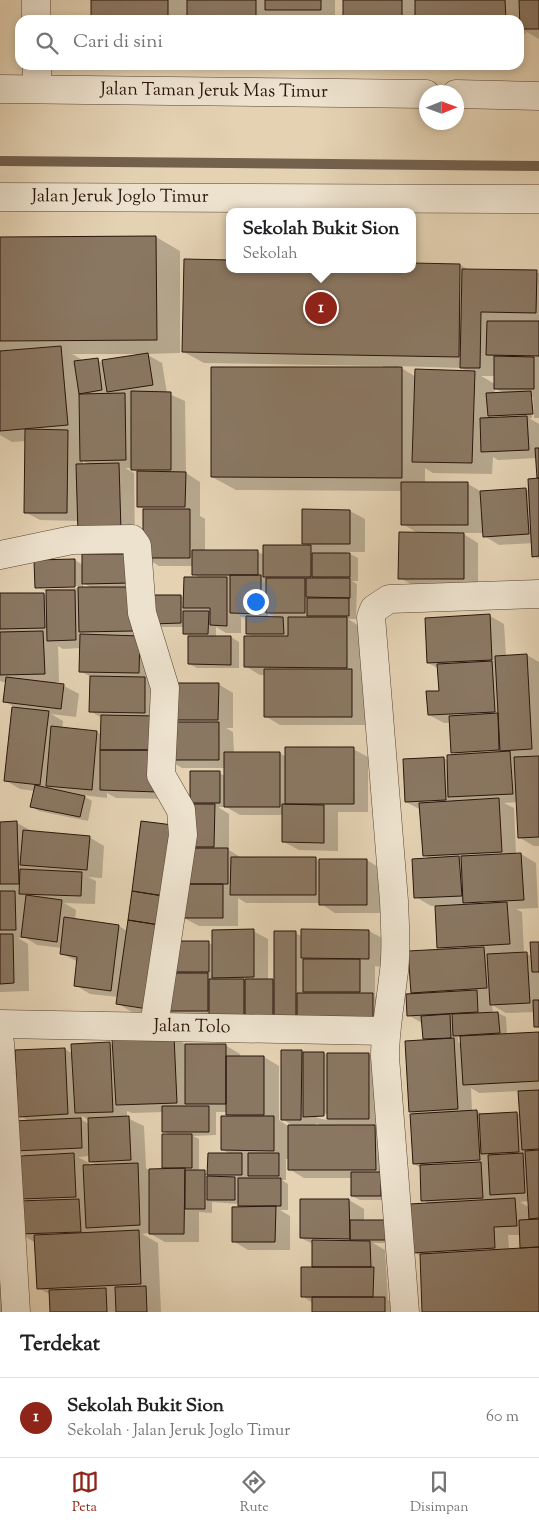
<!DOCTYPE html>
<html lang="id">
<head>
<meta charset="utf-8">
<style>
	body { margin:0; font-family:"Sorts Mill Goudy",serif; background:#f6f6f6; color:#202124 }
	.compass { position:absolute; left:419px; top:85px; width:45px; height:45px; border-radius:50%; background:#fff; box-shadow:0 2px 8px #0003; rotate:89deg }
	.you { position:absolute; left:255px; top:601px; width:18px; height:18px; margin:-12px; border:4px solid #fff; border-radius:50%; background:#1a73e8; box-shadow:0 0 0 8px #1a73e833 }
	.badge { display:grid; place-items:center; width:32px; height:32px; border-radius:50%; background:#8f2418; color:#fff; font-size:16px; font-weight:700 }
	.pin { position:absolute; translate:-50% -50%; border:2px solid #fff; box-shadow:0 1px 5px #0006 }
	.popup { position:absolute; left:226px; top:208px; width:190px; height:65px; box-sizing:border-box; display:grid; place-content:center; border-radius:10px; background:#fff; filter:drop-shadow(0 1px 4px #0005); font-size:16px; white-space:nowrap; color:#757577 }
	.popup b { font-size:19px; color:#202124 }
	.popup::after { content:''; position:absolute; left:50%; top:100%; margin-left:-10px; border:10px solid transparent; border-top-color:#fff }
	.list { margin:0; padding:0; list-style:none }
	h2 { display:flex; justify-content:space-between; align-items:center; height:65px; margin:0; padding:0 20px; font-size:21px }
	h2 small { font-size:16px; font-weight:400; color:#757577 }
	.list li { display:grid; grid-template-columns:32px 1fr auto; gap:15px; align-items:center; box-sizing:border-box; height:80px; padding:0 20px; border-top:1px solid #e0e0e0 }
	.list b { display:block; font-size:19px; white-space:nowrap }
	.list p { margin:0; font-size:16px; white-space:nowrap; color:#757577 }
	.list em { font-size:16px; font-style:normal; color:#757577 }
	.icon { flex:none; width:28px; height:28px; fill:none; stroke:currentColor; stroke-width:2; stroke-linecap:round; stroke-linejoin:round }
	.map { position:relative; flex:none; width:539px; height:1312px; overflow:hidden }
	.search { position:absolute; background:#fff; box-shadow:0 2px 8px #0003; left:15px; right:15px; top:15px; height:55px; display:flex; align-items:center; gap:12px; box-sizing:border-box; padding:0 18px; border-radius:15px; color:#757577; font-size:19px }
	.sheet { height:145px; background:#fff }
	nav { display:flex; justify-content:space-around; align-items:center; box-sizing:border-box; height:70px; border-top:1px solid #e0e0e0; background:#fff; font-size:14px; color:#757577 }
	nav a { display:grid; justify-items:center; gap:2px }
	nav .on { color:#8f2418 }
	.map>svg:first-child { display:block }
	.shadow { fill:#0003; fill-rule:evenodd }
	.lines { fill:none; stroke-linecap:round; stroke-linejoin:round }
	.stream { stroke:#73604d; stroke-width:10 }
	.building { fill:#8a7762; stroke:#29150a }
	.minor-casing { stroke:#584434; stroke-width:29 }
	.minor { stroke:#ede2ce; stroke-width:28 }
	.labels { text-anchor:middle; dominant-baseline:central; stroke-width:4.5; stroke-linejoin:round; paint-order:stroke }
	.street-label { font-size:18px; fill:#29150a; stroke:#ede2ce }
</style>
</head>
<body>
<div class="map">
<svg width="539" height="1312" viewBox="0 0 539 1312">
	<rect width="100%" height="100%" fill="#e4d2b3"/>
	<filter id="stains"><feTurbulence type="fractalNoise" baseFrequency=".004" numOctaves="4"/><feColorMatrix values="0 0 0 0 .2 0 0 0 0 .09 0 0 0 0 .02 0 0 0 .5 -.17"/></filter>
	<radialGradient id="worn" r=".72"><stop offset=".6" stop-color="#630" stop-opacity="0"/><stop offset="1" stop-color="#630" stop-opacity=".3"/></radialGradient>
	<path class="shadow" d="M92,0H335V18H281L276,15V20H191L188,18V20H92Z
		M344,0H539V39L525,31L526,34H519V20H345Z
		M156,237L180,251V353L146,354L162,363L167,393L185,401L186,473L200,482V516L205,519V551L258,552L265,555L310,547L304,543L350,511L365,519V552H346L358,558V581H352L357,584L356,619H348L361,627V676L366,679L367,725H280L265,716L266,675H260L245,666L254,637L247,634V617H241V633H226L216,627V637H231L239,642V668H197L189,664V636L184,634V627H161L153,623L181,596L185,598L200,578L193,574V566H159L144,557L145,510L138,506V473L132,468H125L134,473L135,539L79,521L40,520L25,512L26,441L12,442L0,435V238ZM72,354H141V355L103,363L97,360L81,362V359ZM83,461L90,465H83ZM268,613L277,618H268Z
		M460,265L469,270L539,273V321H536L539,322V418H534L533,397H530L532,418H529L539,424V478L537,458L498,460L493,457L492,474L433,473L425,468V483L468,484L482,492L526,489L530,492L539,479V559L534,556L533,543L499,545L484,536V533H462L478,543V586H414L400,578L419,534L403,524L402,491L236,490L212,477L383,369V366L204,363L184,352L230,269H412ZM398,366L461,368L470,372L416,377ZM481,376H495V384ZM495,388L505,394H494Z
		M131,555L170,719L218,684L233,693V728H226L233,732L234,753H280L286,757L353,749L368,757V812H338V851L299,850L284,842V815H240L226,807H218L229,814V850L243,859H316L320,861L367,860L381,869L382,913H335L320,903H246L238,898V926H199L184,918L180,942L208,943L213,945L253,931L268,939V980L275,982L295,933L303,937L369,931L384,939L383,967L375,966V996L387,1003V1033L182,1019L170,1012L169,1018L132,1012L117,1003L118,997L90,994L75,985L78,962L61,953L62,948L37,945L26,938H18L28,944L29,991L0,992V823H17L32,831L89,837L104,846L102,878L88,877L96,881L95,904L64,903L76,910L75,920L119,926L127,931L180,828L195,805L191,803L219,773L225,776V768H182L170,761L171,799L116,798L107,793V798L82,795L92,801L88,821L39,811L32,807L35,791L20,789L5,780L14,707L5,701L7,683L0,681V595L44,594L47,596V591L36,587L75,560L83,565ZM83,583L92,588L83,589ZM42,586H82V588L42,589ZM58,646L63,649L81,648L80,671L91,677L90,711L102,718V735L97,732L62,729L63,721L51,714L76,717L79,694L64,686L50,684L59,682Z
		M490,616L504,624L506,656L527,655L539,662V846H534L520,838L518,802L504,803L514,808L516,854H521L536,863L538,908L516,909L522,912L524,953L532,956L539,943V1028L536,1026L535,1012L506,1013L492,1005L493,1013H498L506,1017L507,1035L539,1033V1312H424L421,1256L414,1252L429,1204L423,1200L421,1168L414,1164L416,1115L410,1111L428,1041L424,1038L422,1023L408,1015L417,995L412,992L443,950L438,947L436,906H431L416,897L430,859L424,855L421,810L406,802L444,758L448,761L457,755L452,752L451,723H444L429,715L440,692L439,669L428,663ZM458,1037L462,1039V1044L458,1042ZM471,1088L479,1093L520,1091L521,1116L517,1113L484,1115L477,1111H472ZM529,1201L530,1208L520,1202ZM508,1235H521L522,1247L525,1249L509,1250Z
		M173,1037L187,1045H225L240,1054V1057H264L279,1066V1120L288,1126L295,1127L282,1119L301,1051L305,1053H324L328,1055L369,1054L384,1063L383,1127H375L390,1135L388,1200H360L352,1196V1178H304L289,1169V1159H286V1180H282L288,1184V1210H280L290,1216V1250H248L233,1241L244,1208L239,1204L212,1202V1213L199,1212V1242H165L149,1233L142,1234L158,1243L161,1312H51V1295L38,1288L36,1243L20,1234L29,1202L23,1198L27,1157L16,1150L29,1121L20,1116L65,1049L73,1054L110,1043L114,1046ZM127,1111L132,1113L163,1112V1131L170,1135L163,1167L168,1170L150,1171L146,1168L144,1126L127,1118ZM216,1112H228L233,1117L223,1150L230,1154L209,1174L199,1172V1139L193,1136L216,1135ZM319,1112L330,1115L328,1120L317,1118ZM82,1116L89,1120V1124L82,1120ZM316,1123L323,1127H316ZM90,1156L91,1162L97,1165L89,1166V1163L78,1157Z
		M349,1200L364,1209V1221L393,1243H373L385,1250L388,1300L399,1307V1312H313V1303L302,1296L313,1268V1244L301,1238V1201Z
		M0,1275L13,1282L14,1312H0Z"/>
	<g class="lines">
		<path class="stream" d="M0,161L539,166"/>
	</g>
	<path class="building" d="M91,0H168V19L91,20Z
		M187,0H256V19H187Z
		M265,0H321V10H265Z
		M343,0H402V20H343Z
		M415,0H505L506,20H415Z
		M519,0H539V29H520Z
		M156,236L157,340L0,341V237Z
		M184,259L230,260V269H412V263L460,264L459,357L182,352Z
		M462,269L537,270L536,313L481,312L480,368H460Z
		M487,321H539V356L486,355Z
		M61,346L68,425L0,431V351Z
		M148,353L153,385L107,392L102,360Z
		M494,356L534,357V389H494Z
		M98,358L102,390L79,394L74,361Z
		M211,367H402V478L211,477Z
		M415,369L475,371L472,463L412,462Z
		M131,391L171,392V470H131Z
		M531,391L533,414L488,416L486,393Z
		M125,393L126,460L80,461L79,394Z
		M527,416L529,450L481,452L480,418Z
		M25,429L68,430L67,513H24Z
		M535,448H539V478H537Z
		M119,463L121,531L78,533L76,464Z
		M137,471L186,472L185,507H137Z
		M539,478V556L532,557L528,479Z
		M401,482H468V525H401Z
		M526,488L529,534L483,537L480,491Z
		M143,509H190V558H143Z
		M302,509L350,510V544H302Z
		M399,532L464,533V579H398Z
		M263,545H311V577H263Z
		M192,550H258V575H192Z
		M312,553H350V577H312Z
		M82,554H132V583L82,584Z
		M75,559V587L35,588L34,560Z
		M230,575H261V614L230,613Z
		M184,577H227V626L210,625V608H183Z
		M266,578H305V613H266Z
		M306,578H350V598L306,597Z
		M78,587H132L133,631L79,632Z
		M46,590H75L76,640L47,641Z
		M0,593H44L45,628L0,629Z
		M152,595H181V623L152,624Z
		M307,598H349V616H307Z
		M183,611H209L208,634H183Z
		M490,614L492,660L427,663L425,618Z
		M246,616L283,617L284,634H246Z
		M288,617H347V668L244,667V636H288Z
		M43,631L45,674L0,675V632Z
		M80,634L140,636L139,673L79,672Z
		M188,636H231V665L188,664Z
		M527,654L532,749L500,751L495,656Z
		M492,661L495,712L428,715L426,691H439L437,664Z
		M264,669H352V717H264Z
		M90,676L145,677V713L89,712Z
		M6,677L64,684L61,709L3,702Z
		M169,683H219L218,720H169Z
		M12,707L49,711L40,785L4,781Z
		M498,713L499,750L451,753L449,716Z
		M101,715L155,716V750H100Z
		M166,722H219V760H166Z
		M51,726L97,731L92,790L46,786Z
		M285,747H354V804H285Z
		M100,750H158L157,792L100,790Z
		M510,751L513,794L448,797L447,755Z
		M224,752H280V807H224Z
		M539,756V837L518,838L514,757Z
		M444,757L446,800L405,802L403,759Z
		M190,771H220V803H190Z
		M35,785L85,796L80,817L30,807Z
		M499,798L502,852L423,856L419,803Z
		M185,804H215L214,847H185Z
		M282,804L324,805V843L282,842Z
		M17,821L19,884H0V822Z
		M141,821L181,826L170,897L132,891Z
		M23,830L90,836L87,870L20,865Z
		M188,848H228V884H188Z
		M521,853L524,900L463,903L461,856Z
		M459,856L462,896L414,898L412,859Z
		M231,857H316V895H230Z
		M319,859H367V905H319Z
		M20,869L82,872L81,896L19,894Z
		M183,884H223V918H183Z
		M0,891H15L16,930H0Z
		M132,891L170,897L166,926L128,920Z
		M26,895L62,900L57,942L21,937Z
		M507,902L510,944L437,948L435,906Z
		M64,917L119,925L111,991L74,986L77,957L60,954Z
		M128,920L166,926L154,1010L116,1004Z
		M254,929V977L212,978V930Z
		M301,929L369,930V959L301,958Z
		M274,931H296V1026H274Z
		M0,934H13L14,983L0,984Z
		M171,941H209V972H171Z
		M530,942H539V972H532Z
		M484,947L487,988L411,993L408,951Z
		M527,952L530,1003L490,1005L487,954Z
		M303,959H360V992H303Z
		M166,973H208V1011H166Z
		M209,979H244V1016H209Z
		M245,979H273V1018H245Z
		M477,990L478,1012L407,1016L406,994Z
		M297,993H373V1025H297Z
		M533,1000H539V1027H534Z
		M498,1012L500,1033L453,1036L452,1014Z
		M450,1014L451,1038L423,1039L421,1016Z
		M539,1032V1081L463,1085L460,1036Z
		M174,1036L177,1103L116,1105L112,1039Z
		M454,1038L458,1109L409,1112L405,1041Z
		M110,1042L113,1112L75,1113L71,1044Z
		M185,1044H226V1104H185Z
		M65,1048L68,1114L18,1117L15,1050Z
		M281,1050H302L301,1120H281Z
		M303,1052H324V1116L303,1117Z
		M327,1053H369V1119H327Z
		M226,1056H264V1115H226Z
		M539,1090V1149L522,1150L518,1091Z
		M162,1106H209V1132H162Z
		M477,1110L480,1160L413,1164L410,1114Z
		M517,1112L519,1152L481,1154L479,1114Z
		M129,1116L131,1160L89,1162L88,1118Z
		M221,1116H274V1151L221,1150Z
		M81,1118L82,1148L14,1151L13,1121Z
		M288,1125H375L376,1170H288Z
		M162,1134H192V1168H162Z
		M539,1150V1218L529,1219L525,1151Z
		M74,1153L76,1197L21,1199L20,1156Z
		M208,1153H242V1175H207Z
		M248,1153H279V1176H248Z
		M523,1153L525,1193L490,1195L488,1155Z
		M481,1162L483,1198L421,1201L420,1165Z
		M138,1163L140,1225L86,1228L83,1165Z
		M185,1168L184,1234H149V1169Z
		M185,1170H205V1209H185Z
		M351,1172H381V1196H351Z
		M207,1176L235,1177V1200H207Z
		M238,1178H281V1206H238Z
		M515,1198L517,1226L494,1227L495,1248L413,1253L410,1204Z
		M79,1199L81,1232L19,1234L18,1201Z
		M300,1199H349L350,1239L300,1238Z
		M276,1206L275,1242H232V1207Z
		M539,1219V1247L520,1248L519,1220Z
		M350,1220H386V1240H350Z
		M139,1230L141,1284L37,1289L34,1235Z
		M312,1240L370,1241L371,1267H312Z
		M539,1247V1312H422L420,1254Z
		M301,1267H374L373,1297H301Z
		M146,1286L147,1312H116L115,1287Z
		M106,1288L107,1312H50L49,1290Z
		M312,1297H385V1312H312Z"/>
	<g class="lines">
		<g class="minor-casing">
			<g id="minor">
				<path d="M36,0V20"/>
				<path d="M37,65V89"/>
				<path id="s1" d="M0,89L426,94"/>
				<path d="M456,94L539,96"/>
				<path id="s2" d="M0,197L539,199"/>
				<path d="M0,555L72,540L132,539L137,546L142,613L165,688L161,775L181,810L183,835L154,1026"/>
				<path id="s3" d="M0,1024L385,1031"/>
				<path d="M0,1043L16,1312"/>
				<path d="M405,1312L385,1057C385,1030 390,1005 393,979C397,953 395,927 394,901L371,617L374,609L389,599L539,594"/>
			</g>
		</g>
		<use href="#minor" class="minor"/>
	</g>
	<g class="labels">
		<g class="street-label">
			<text stroke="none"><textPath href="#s1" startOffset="214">Jalan Taman Jeruk Mas Timur</textPath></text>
			<text stroke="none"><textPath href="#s2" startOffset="120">Jalan Jeruk Joglo Timur</textPath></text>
			<text stroke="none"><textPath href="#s3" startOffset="192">Jalan Tolo</textPath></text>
		</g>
	</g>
	<rect width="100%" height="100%" filter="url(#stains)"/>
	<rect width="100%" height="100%" fill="url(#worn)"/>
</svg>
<svg class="compass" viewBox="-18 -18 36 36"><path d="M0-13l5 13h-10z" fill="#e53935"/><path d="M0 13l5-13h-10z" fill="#757577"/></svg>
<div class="you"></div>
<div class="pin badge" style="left:321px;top:308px">1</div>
<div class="popup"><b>Sekolah Bukit Sion</b>Sekolah</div>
<div class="search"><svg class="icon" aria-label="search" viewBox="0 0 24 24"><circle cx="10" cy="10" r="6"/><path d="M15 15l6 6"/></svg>Cari di sini</div>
</div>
<section class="sheet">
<h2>Terdekat<small></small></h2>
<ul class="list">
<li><span class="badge">1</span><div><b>Sekolah Bukit Sion</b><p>Sekolah · Jalan Jeruk Joglo Timur</p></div><em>60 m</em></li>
</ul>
</section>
<nav>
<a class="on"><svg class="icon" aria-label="map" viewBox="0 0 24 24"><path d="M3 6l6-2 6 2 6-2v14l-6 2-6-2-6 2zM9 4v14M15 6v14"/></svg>Peta</a>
<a><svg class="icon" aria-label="directions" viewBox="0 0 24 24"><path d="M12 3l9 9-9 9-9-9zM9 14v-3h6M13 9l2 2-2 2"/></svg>Rute</a>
<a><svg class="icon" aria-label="saved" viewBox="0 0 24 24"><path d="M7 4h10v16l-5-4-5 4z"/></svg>Disimpan</a>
</nav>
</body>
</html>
